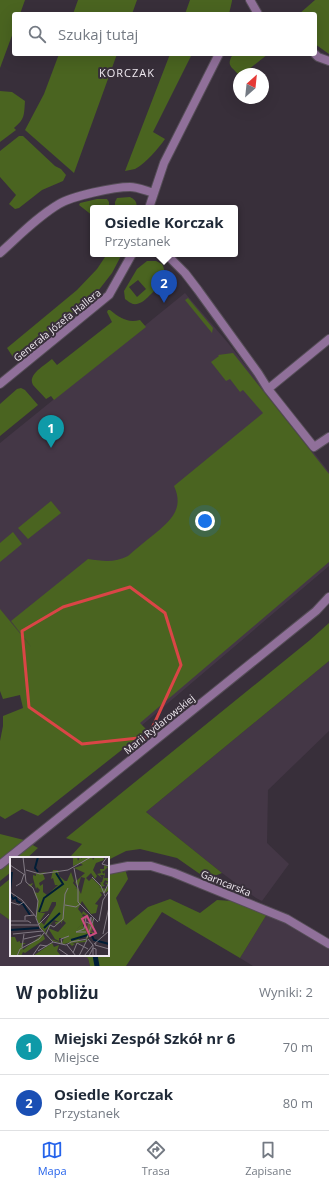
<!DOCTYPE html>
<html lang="pl">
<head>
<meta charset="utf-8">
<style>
	body { margin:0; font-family:"Open Sans",sans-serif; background:#f6f6f7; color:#1f2937 }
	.compass { position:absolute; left:233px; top:68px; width:36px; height:36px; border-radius:50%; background:#fff; box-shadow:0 4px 16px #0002; rotate:27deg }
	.you { position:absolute; left:205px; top:521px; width:14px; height:14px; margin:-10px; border:3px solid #fff; border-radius:50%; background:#1a73e8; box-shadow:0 0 0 6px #1a73e833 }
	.badge { display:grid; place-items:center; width:26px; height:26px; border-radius:50%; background:#2563eb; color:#fff; font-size:13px; font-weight:700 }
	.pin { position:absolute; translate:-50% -33px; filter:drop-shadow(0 1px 2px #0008) }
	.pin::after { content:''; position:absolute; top:21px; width:14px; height:12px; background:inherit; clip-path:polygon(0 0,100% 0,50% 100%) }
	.popup { position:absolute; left:90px; top:205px; width:148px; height:52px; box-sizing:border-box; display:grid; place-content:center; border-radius:4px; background:#fff; filter:drop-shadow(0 1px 3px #0005); font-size:13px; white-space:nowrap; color:#747a83 }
	.popup b { font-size:15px; color:#1f2937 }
	.popup::after { content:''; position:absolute; left:50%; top:100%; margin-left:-8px; border:8px solid transparent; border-top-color:#fff }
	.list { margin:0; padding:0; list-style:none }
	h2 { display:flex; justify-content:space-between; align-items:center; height:52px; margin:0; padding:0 16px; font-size:17px }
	h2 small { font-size:13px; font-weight:400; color:#747a83 }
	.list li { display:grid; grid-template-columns:26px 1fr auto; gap:12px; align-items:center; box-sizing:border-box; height:56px; padding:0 16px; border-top:1px solid #e0e1e3 }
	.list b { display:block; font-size:15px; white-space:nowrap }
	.list p { margin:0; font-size:13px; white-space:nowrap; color:#747a83 }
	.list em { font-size:13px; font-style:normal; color:#747a83 }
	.icon { flex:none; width:22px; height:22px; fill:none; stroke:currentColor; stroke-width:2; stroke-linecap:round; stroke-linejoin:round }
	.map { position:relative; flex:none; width:329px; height:966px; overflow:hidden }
	.search { position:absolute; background:#fff; box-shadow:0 4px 16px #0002; left:12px; right:12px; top:12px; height:44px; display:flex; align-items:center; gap:10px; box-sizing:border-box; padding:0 14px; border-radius:4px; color:#747a83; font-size:15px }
	.sheet { height:164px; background:#fff }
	nav { display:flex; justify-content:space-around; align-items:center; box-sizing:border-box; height:56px; border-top:1px solid #e0e1e3; background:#fff; font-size:11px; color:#747a83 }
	nav a { display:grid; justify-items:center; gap:2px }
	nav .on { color:#2563eb }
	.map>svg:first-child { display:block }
	.built { fill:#443746 }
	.green { fill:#4a6420; fill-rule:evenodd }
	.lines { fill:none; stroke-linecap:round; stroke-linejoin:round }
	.stream { stroke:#001d36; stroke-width:5 }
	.minor-casing { stroke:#554d57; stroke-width:10 }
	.tertiary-casing { stroke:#554d57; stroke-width:10 }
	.minor { stroke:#90709a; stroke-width:8 }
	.tertiary { stroke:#90709a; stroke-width:8 }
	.marked { fill:none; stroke:#da4546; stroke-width:3; stroke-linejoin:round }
	.labels { text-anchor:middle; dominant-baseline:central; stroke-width:4; stroke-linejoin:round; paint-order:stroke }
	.street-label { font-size:10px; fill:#efe9f0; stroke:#382f3a }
	.neighbourhood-label { font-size:11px; letter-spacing:1px; fill:#efe9f0; stroke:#382f3a }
	.inset-river { fill:none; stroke:#001d36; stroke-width:2 }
	.inset-road { fill:none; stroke:#817983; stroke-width:1 }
	.view { fill:#cd4c80; fill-opacity:0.15; stroke:#cd4c80; stroke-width:2 }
	.inset-edge { fill:none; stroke:#efe9f0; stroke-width:2 }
</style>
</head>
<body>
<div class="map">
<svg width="329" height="966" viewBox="0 0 329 966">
	<rect width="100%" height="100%" fill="#382f3a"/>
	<path class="built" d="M185,293L228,343L329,472V566L141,726L48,671L0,612V443Z
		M329,661V731L268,790L267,843L289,864L262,901L256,898L222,873L146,812Z
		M0,913L11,921V955H82L88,958L90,966H0Z
		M267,914L286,922L329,949V966H253L240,958Z"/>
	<path class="green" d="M0,0H25L20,14H14V30L0,68Z
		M78,0H137L132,14H73Z
		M190,0H232V1L229,14H185Z
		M315,0H329V54L315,44V14H299Z
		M59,54H117L74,173L25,130L44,94Z
		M170,54H192L153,132L165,139C158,149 146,163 135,169C132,170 128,170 125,171Z
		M233,54H268L243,74H239V75C231,66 226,66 233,54Z
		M0,91L12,92L25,101C24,115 25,119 14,128L16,130L0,142Z
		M19,136H23L55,166L61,169L66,175L63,181L42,190L19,208L15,209L9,204L16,195L0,177V151Z
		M130,197C134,199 138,202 136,208H115V202L117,198Z
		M97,199H107L109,202V208H93V216L79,205L80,203Z
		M107,254H122L112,273L98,291L16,361L15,360L7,348L77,290L97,269Z
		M147,261H156L162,264C169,277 159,287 149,296C145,300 140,305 133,304C130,303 128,301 125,299L124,291L127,286L137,269ZM138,280L146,289L137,297L129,287Z
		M188,298L213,328L212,333L185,300Z
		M108,310H110C120,318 127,323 140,320L146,327L54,400L51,396L46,399C42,394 37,390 33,385C27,375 45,365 52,359L57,365L112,322L107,312Z
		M233,353L329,474V562L140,723L147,730L38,816L22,809L5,819L0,816V741L3,726V716L23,708L20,695L3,699L0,691V609L32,648L11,621L88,559C102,561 115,563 128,556C136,549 144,542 152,536C169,522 185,510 174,486L263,413L243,390L240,392L230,379L226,381L211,362L219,356L218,355Z
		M21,388L25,390L38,405L0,436V404L17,389Z
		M51,501L61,513L28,539L18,528Z
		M13,532L22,544L0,562V543Z
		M329,623V661L146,812L222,873L207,879L177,858L140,849L126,851L108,860V858H76L71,856L82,844L66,838L310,640Z
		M0,834L24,840L38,848L27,858H11V872L0,881Z
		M125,869L128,879L116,898L126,925L148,907L170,899L200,913L217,900L232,901L267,914L240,958L162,912L126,966H90L88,958L82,955H108V873Z
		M11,878V921L0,913V887Z"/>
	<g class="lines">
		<path class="stream" d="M95,955L97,966"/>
		<g class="minor-casing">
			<path id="minor" d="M250,0L258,14
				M315,54L318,57L329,61
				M149,208L164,163L219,54
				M0,253C19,236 37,217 59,204C72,196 114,187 130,187C138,187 146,191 154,193
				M166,254L185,273L198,290L258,373L268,389L314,447L329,437
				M0,384L109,295L132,254
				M268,389L329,339
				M108,870L128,866H151L174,873L287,919L329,944"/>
		</g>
		<g class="tertiary-casing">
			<path id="tertiary" d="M0,865L316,611L329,597"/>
		</g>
		<use href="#minor" class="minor"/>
		<use href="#tertiary" class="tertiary"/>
	</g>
	<path class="marked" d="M130,587L165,613L181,665L148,737L82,744L29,707L22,631L63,607Z"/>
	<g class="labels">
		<g class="street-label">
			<text transform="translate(57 325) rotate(-39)">Generała Józefa Hallera</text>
			<text transform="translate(159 724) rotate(-39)">Marii Rydarowskiej</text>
			<text transform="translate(226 883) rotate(22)">Garncarska</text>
		</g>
		<g class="neighbourhood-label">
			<text x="127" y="72">KORCZAK</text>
		</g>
	</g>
	<g transform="translate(10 857)">
		<rect width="99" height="99" fill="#382f3a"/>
		<path d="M63,0H67L68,4L70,0L72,2V0H82L83,3L85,0H93L94,3L86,6L83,13L87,19L85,22L81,16L76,21L79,24L82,21L90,29L91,25L88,26L92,25L94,18H90L92,21L87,17L91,16L90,12H94V8L98,10L94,14L98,15L93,14L92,15L95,18L94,17L95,15V17L94,21H99V25L95,23L93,27L95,29L89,30L96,32L98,28L95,26L99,25V33L95,36L90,35L92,38L85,47L88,48L86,56L81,57L72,44L68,52L72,57L73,54L78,58L79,60L73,57L72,59L77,61L75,64L74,60V66L65,73L73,67V71L76,64L75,71L77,73L78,66L82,67V60L84,69L81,75H84L82,78L85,83L81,78L77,81L80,83L76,82V79L70,80L69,84L77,83L76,85L62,86L65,87L62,89L64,91L59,86L61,85L54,87L43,84L29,69L26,60L28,43L25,38L23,31L18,28L23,26L21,30H23L24,35L28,36L30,33L27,30L26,32L23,21V18L26,19V17H23L37,15L33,17L35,22L29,26L30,29L33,27V35L37,38L48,28H45L43,21L41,22L43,13H48L49,19L55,24H57L61,15L64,24L63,26L67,31L65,32L68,31L71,37L75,21L71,20L68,30L65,25L75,16L64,11L73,8L70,6L63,9ZM42,45H46V48L34,68L30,64L35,56H29L38,54ZM44,63L49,65H45L46,68L51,64V67L53,63L56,66L48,75L38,71L45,82L49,84V81H54L52,86L41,82L35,74ZM33,77L35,82L15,96L13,95L11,99H0V80H5L7,85L10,84V86H16L12,88L13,93ZM42,86L44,90L49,88L47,94L51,99H23Z" fill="#4a6420" fill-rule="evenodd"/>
		<path class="inset-river" d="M28,15L25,11L28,0M0,34L2,15M0,36L3,42L6,40L7,44L13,47L20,58M29,55L34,41L53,27L46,16M34,71L50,56M0,73L29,71M61,83L81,77L84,83L99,87"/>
		<path class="inset-road" d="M13,0L16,25L23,31L28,44L26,61L30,71L43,85L56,88L61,85M97,0L92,7L99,9M0,8L15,18M64,11L68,32V45L88,65M16,13L30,17L58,13L81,0M82,20L91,29L95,39M6,29L11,26L14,17M0,35L12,43L26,60M94,36L99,25M0,45L9,48L14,45M55,48L66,50L70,47M15,63V59L24,58M0,64H18L21,66M89,64L93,43L99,34M76,65L81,67V60L80,67M0,68H28L39,57M76,75H66L74,72L76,60M3,77L33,74M36,77L40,68L44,70L53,62L55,37L58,31M93,77L99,50M77,81L84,61M14,82L31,78M78,82L83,88V99M61,85L77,82M86,86L85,88L99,92M52,87L51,82L59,79M84,87L99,74M57,88L66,99M12,90L14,77M49,92L59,99M28,94L43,85M63,96L67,86L78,92M23,98L30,88L37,89M7,99L10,92L29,82L34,76M69,99L77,83M74,99L83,88M79,99L83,91L86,92V99"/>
		<path class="view" d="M77,59L86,76L80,79L72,62Z"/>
		<rect width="99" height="99" class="inset-edge"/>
	</g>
</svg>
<svg class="compass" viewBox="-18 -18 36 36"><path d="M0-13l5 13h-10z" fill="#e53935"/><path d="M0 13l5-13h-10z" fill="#747a83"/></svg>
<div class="you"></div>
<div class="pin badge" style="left:51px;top:448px;background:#0f9aa8">1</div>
<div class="pin badge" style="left:164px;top:303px;background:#1a4fb4">2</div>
<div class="popup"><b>Osiedle Korczak</b>Przystanek</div>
<div class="search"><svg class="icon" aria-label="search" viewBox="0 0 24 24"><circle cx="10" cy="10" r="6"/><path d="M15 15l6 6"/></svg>Szukaj tutaj</div>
</div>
<section class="sheet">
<h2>W pobliżu<small>Wyniki: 2</small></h2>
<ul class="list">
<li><span class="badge" style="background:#0f9aa8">1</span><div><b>Miejski Zespół Szkół nr 6</b><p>Miejsce</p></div><em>70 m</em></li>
<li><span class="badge" style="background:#1a4fb4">2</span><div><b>Osiedle Korczak</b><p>Przystanek</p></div><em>80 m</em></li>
</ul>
</section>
<nav>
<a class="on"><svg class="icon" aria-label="map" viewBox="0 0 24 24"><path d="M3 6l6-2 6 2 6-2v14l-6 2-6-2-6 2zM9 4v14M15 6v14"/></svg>Mapa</a>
<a><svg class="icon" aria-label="directions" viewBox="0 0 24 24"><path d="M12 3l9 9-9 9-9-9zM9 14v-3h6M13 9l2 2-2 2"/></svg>Trasa</a>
<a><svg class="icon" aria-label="saved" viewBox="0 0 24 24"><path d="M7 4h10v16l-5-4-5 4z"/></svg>Zapisane</a>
</nav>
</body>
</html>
